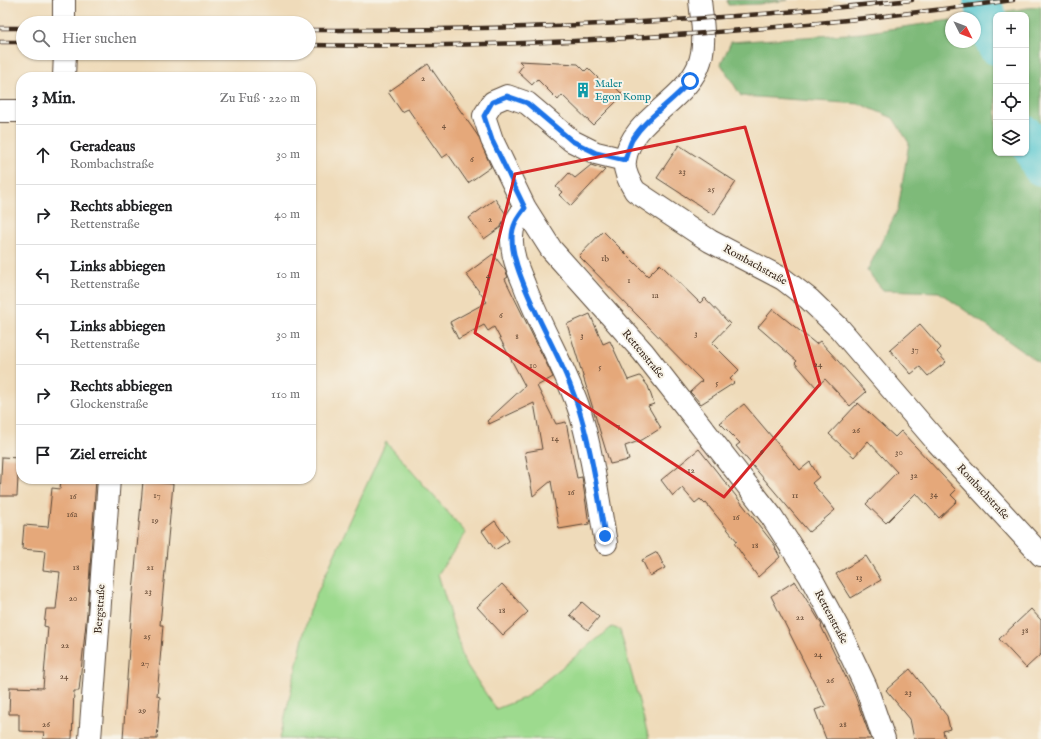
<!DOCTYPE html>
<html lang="de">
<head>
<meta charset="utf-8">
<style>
	body { margin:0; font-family:"IM FELL English",serif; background:#f2f2f2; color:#202124 }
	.controls { position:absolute; right:12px; top:12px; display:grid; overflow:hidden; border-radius:8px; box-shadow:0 1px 3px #0004 }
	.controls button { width:36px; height:36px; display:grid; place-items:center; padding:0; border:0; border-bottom:1px solid #e0e0e0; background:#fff; color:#202124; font:20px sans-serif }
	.compass { position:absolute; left:945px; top:12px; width:36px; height:36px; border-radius:50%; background:#fff; box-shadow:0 1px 3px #0004; rotate:132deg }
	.stop { position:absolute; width:12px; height:12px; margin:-9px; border:3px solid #1a73e8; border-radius:50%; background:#fff }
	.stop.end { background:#1a73e8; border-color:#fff; box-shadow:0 1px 4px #0008 }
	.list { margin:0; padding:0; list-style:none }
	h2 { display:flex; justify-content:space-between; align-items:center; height:52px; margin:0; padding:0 16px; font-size:17px }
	h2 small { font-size:13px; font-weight:400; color:#757577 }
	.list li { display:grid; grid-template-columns:26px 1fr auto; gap:12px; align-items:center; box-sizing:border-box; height:60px; padding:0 16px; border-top:1px solid #e0e0e0 }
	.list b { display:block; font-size:15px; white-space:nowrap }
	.list p { margin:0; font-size:13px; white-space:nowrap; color:#757577 }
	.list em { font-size:13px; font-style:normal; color:#757577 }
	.icon { flex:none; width:22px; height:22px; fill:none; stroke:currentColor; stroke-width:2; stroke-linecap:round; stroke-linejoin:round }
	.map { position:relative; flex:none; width:1041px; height:739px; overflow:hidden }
	.search { position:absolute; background:#fff; box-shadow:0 1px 3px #0004; left:16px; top:16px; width:300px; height:44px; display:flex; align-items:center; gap:10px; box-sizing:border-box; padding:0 14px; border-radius:22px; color:#757577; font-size:15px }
	.panel { position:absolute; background:#fff; box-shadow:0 1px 3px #0004; left:16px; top:72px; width:300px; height:412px; border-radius:16px }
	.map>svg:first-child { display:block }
	.green { fill:#9dda8e; stroke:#6c8256 }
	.forest { fill:#7eba79; stroke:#5c724c; fill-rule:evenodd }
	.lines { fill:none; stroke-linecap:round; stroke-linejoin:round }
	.river { stroke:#5cc9d1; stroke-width:38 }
	.building { fill:#e5a87a }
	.street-casing { stroke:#564535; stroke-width:24 }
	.secondary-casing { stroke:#564535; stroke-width:24 }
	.street { stroke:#fff; stroke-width:22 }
	.secondary { stroke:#fff; stroke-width:22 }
	.rail-casing { stroke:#3b2a1e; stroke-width:4.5 }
	.rail { stroke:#f7f3e8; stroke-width:3; stroke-dasharray:9; stroke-linecap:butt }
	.route { stroke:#1a73e8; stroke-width:5 }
	.marked { fill:none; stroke:#d62828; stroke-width:3; stroke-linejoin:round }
	.labels { text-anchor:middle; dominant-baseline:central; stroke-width:4; stroke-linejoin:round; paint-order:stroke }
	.number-label { font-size:9px; fill:#664a35 }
	.culture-label { font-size:11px; fill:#0d838f; stroke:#f7f3e8; text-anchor:start }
	.street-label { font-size:11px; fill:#3b2a1e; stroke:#f7f3e8 }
</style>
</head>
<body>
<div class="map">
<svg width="1041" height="739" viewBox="0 0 1041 739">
	<rect width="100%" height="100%" fill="#f7f3e8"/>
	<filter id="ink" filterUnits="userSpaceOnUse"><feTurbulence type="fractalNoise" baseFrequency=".025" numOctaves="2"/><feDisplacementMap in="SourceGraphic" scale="8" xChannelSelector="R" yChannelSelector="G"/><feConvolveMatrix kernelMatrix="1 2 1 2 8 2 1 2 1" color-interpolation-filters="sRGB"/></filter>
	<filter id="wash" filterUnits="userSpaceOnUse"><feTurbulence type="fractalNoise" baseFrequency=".012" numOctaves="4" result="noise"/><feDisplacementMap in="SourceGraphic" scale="16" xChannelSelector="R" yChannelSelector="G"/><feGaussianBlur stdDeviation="0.9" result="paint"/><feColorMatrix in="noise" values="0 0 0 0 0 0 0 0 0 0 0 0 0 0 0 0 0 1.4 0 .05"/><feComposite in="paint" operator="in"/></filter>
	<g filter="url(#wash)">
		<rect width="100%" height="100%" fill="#efdbba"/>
		<path class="green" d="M386,442L466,533L438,574L464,661L496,709L524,698L612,627L620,630L649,739H280L309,611Z"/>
		<path class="forest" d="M727,0H788L759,4L728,5Z
			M1041,6V364L939,292L883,290L867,271L898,209L909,143L893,118L860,104L741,96L721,64L731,42L862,33L951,20V42H975V18H961ZM996,15H1026V153H996Z"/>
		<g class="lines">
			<path class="river" d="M982,0L996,46
				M1026,135L1041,167"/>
		</g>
		<g id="blocks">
			<path class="building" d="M519,61L578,64L585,71L588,68L606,86L610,82L623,95L593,125L562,95L558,100L537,79L532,85L518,72L523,65Z
				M428,64L478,136L491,167L468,183L448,154L442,158L408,109L402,112L388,92Z
				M679,145L736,182L714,215L657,178Z
				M591,165L605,170L571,206L559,195L562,192L556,187L569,173L575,178Z
				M495,199L506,214L501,227L484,239L469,218Z
				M603,231L648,276L660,264L700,303L705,298L730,324L712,343L739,370L730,379L734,383L701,404L693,395L690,392L702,381L579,256Z
				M493,254L505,270L508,277L505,279L553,377L537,386L556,424L566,422L577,478L582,477L589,524L559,529L551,481L533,496L525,452L542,449L534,403L489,424L487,421L525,386L494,327L488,331L484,325L458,339L450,322L487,302L466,274Z
				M773,309L816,344L820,341L866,392L850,406L825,379L816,387L795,363L797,361L758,327Z
				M590,314L603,344L610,341L628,380L640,376L648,386L654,404L648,406L661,428L642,440L625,446L629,460L610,464L567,324Z
				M920,324L941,348L937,352L946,362L928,376L920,367L911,374L890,350Z
				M858,403L895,437L901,431L956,490L951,495L957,501L939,518L916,493L886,523L866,504L897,472L868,441L854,457L829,434Z
				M744,404L800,470L810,462L819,477L812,483L835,510L809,532L736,446L740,443L720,423Z
				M699,449L776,547L775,548L780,557L758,577L734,543L737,541L706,503L705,504L700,499L695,503L682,488L673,496L661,480Z
				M2,457L19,458L17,496H0Z
				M61,479H96L87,613L79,691H74L72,739H43L44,732L19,731V714H9L10,687L43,688L48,627L44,626L46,609H56L60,572L43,570L45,551L22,549L24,525L48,527L52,488L60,489Z
				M143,481L173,484L160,625H163L157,696L160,697L157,739H123L132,603Z
				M495,521L509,541L495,550L482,531Z
				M657,552L665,568L650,576L642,560Z
				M866,556L881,580L851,598L836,574Z
				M795,581L822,625L821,626L855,696L871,739H826L815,710L826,706L771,596Z
				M502,584L528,612L503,635L477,607Z
				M582,602L599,617L588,630L570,615Z
				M1031,609L1041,620V654L1026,668L999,639Z
				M910,669L947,716L950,729L943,731L945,739H914L910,719L886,690Z"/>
		</g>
	</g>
	<g filter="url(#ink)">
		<use href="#blocks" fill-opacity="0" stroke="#564535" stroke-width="1"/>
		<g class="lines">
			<g class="street-casing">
				<path id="street" d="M625,160L596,153L572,141L527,103L507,96L493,102L484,116L492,140L525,208L551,249L643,352L772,517L810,576L838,628L866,687L884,739
					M525,208C518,217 512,225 512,237C511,254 518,270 524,284C540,328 566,368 580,412C593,455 598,500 606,543
					M90,739L109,479"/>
			</g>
			<g class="secondary-casing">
				<path id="secondary" d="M64,0V23
					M700,0C702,22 707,46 698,67C681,104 631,120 625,160C623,170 630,183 635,191L710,241L783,279L809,299L839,328L936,441L1041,555
					M64,77L65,53
					M0,111H21"/>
			</g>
			<use href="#street" class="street"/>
			<use href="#secondary" class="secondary"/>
			<g class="rail-casing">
				<path id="rail" d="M0,28H23
					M309,30C511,31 710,22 912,0
					M0,42H23
					M309,45C544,49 780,32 1013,0"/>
			</g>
			<use href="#rail" class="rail"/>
		</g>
	</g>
	<g class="lines" filter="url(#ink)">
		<path class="route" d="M605,536C598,494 592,453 580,413C567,368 541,328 524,285C518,270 512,254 512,238C512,225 518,217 525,208L492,140L484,116L492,102L507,96L527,103L572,141L596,153L625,160C627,154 629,146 632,140C647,116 673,102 690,81"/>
	</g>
	<path class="marked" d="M745,127L820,384L724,497L475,333L515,174Z"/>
	<defs>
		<g id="building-bare" transform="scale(1.2)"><path d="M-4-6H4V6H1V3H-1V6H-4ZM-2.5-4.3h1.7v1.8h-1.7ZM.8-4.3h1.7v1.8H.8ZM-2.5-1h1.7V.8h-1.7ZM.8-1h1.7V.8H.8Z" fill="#0f9aa8" stroke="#f7f3e8" stroke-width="2.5" paint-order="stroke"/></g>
	</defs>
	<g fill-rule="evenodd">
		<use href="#building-bare" x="583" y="90"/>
	</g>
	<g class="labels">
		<g class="number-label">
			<text x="423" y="78">2</text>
			<text x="444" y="125">4</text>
			<text x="472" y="159">6</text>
			<text x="682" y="171">23</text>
			<text x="711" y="189">25</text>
			<text x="490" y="219">2</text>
			<text x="605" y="258">1b</text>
			<text x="488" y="275">4</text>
			<text x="629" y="280">1</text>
			<text x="655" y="295">1a</text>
			<text x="501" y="315">6</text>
			<text x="696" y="333">3</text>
			<text x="582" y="335">3</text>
			<text x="517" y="336">8</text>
			<text x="915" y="349">37</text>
			<text x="818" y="364">24</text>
			<text x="533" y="365">10</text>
			<text x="600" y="367">5</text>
			<text x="717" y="383">5</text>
			<text x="618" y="425">7</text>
			<text x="856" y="430">26</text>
			<text x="555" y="438">14</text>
			<text x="762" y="451">9</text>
			<text x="899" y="452">30</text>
			<text x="691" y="470">12</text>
			<text x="914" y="475">32</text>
			<text x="571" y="492">16</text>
			<text x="934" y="494">34</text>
			<text x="157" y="495">17</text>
			<text x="795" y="495">11</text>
			<text x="73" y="496">16</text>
			<text x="72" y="514">16a</text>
			<text x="736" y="517">16</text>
			<text x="155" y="520">19</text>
			<text x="755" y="545">18</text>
			<text x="76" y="567">18</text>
			<text x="150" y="567">21</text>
			<text x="859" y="577">13</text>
			<text x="148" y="591">23</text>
			<text x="73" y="598">20</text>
			<text x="502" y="610">18</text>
			<text x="800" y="617">22</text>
			<text x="1025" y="630">38</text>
			<text x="147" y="636">25</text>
			<text x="65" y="645">22</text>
			<text x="818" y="654">24</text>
			<text x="145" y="663">27</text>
			<text x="64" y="676">24</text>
			<text x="830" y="680">26</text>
			<text x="908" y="692">23</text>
			<text x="142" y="710">29</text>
			<text x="46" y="724">26</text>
			<text x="843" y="724">28</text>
		</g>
		<g class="culture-label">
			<text x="595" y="84">Maler<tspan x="595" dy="13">Egon Komp</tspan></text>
		</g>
		<g class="street-label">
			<text transform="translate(755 265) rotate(29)">Rombachstraße</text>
			<text transform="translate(643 354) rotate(50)">Rettenstraße</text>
			<text transform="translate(983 492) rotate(47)">Rombachstraße</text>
			<text transform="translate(100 609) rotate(-86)">Bergstraße</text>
			<text transform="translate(831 617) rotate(62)">Rettenstraße</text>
		</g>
	</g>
</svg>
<div class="controls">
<button>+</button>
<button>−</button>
<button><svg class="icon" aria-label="locate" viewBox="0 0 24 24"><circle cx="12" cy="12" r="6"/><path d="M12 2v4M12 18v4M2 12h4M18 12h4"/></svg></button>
<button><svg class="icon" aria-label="layers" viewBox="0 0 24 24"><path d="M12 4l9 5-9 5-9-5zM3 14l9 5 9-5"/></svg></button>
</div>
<svg class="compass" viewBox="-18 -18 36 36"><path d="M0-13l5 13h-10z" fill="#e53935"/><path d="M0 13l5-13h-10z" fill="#757577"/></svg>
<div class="stop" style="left:690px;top:81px"></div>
<div class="stop end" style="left:605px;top:536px"></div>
<div class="search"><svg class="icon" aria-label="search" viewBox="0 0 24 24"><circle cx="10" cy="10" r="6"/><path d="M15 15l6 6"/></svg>Hier suchen</div>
<section class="panel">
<h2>3 Min.<small>Zu Fuß · 220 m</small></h2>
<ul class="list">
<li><svg class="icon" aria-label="ahead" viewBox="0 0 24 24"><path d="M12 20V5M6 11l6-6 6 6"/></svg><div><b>Geradeaus</b><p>Rombachstraße</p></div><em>30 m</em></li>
<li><svg class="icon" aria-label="right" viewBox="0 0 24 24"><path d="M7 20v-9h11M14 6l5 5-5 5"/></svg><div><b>Rechts abbiegen</b><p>Rettenstraße</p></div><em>40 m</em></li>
<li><svg class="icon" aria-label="left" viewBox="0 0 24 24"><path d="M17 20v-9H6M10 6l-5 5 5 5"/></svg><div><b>Links abbiegen</b><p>Rettenstraße</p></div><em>10 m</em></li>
<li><svg class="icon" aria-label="left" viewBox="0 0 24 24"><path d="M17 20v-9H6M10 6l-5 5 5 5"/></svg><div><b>Links abbiegen</b><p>Rettenstraße</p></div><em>30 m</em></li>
<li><svg class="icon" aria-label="right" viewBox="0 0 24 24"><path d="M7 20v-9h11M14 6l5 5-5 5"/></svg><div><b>Rechts abbiegen</b><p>Glockenstraße</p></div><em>110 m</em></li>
<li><svg class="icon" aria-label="arrive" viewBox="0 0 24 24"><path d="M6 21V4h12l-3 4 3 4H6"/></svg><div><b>Ziel erreicht</b></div></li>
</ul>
</section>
</div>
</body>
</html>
